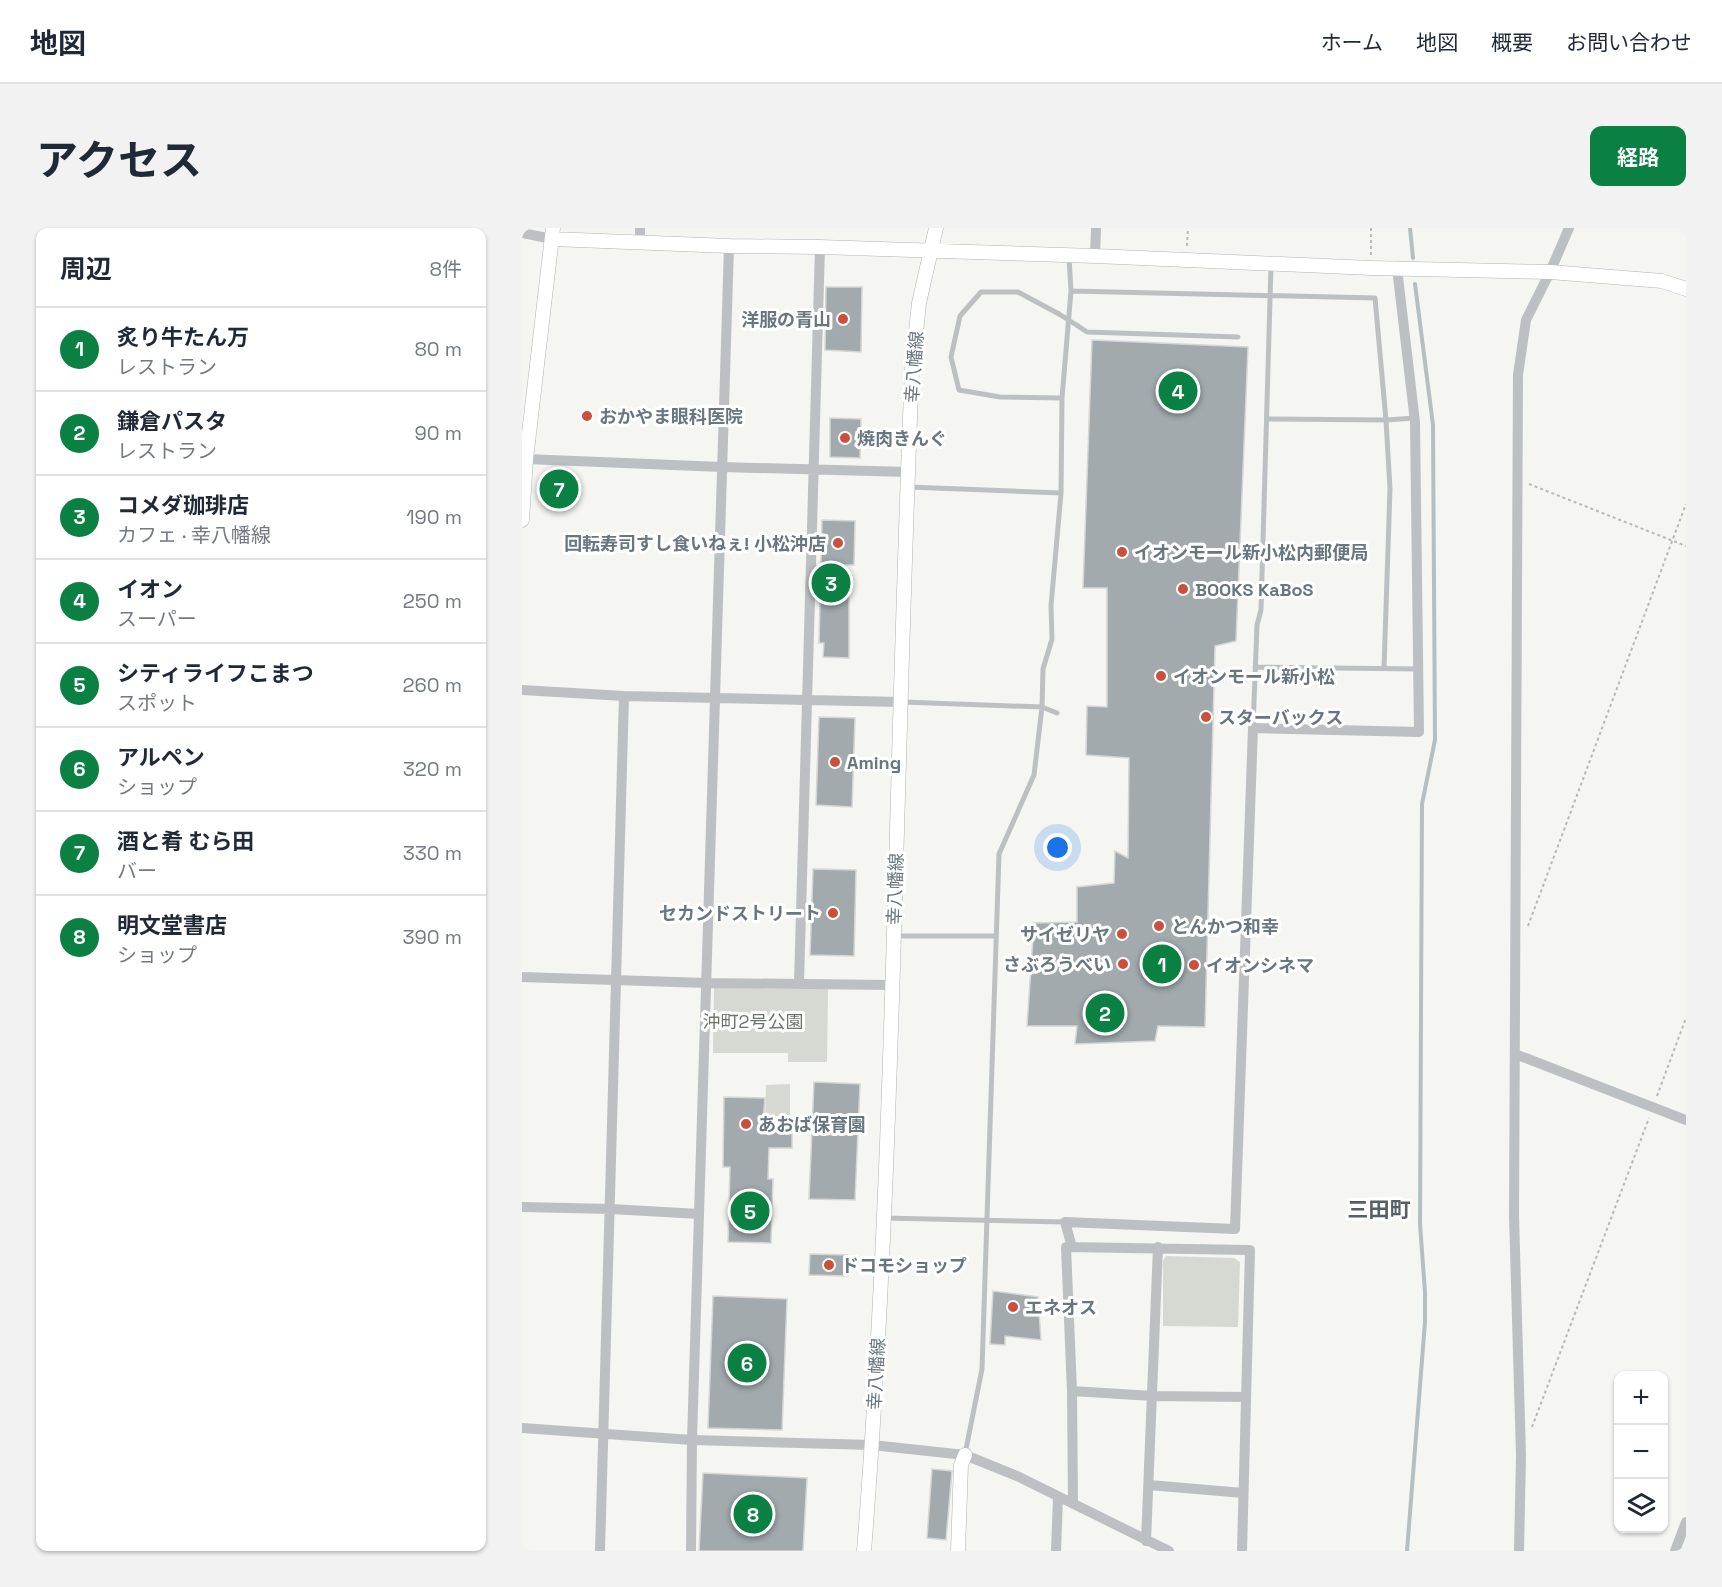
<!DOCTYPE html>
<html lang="ja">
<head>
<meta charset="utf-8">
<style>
	body { margin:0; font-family:"Space Grotesk","Noto Sans JP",sans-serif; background:#f2f2f3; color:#1f2937 }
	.controls { position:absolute; right:18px; bottom:18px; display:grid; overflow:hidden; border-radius:12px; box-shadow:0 2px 4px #0004 }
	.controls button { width:54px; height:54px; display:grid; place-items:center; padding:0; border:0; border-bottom:2px solid #e0e1e3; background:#fff; color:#1f2937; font:30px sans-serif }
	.you { position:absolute; left:536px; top:620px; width:21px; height:21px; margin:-15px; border:4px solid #fff; border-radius:50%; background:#1a73e8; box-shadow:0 0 0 9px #1a73e833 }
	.badge { display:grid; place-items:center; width:39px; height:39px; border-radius:50%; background:#0b8043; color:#fff; font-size:20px; font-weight:700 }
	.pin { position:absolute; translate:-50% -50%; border:3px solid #fff; box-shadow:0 2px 6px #0006 }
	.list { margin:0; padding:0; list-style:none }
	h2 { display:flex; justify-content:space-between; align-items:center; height:78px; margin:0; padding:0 24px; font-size:26px }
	h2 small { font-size:20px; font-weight:400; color:#747a83 }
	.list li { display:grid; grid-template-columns:39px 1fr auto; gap:18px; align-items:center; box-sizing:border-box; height:84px; padding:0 24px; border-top:2px solid #e0e1e3 }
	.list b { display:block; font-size:22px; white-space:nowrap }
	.list p { margin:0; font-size:20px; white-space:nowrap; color:#747a83 }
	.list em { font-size:20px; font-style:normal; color:#747a83 }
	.icon { flex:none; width:33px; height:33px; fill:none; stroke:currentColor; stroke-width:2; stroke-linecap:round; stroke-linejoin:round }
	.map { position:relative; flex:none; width:1164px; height:1323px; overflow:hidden; border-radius:12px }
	header { display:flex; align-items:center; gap:36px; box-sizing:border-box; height:84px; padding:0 30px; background:#fff; border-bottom:2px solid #e0e1e3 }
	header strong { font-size:28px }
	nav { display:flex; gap:33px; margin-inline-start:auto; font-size:21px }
	.intro { display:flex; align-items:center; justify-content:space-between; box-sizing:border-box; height:144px; padding:0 36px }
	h1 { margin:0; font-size:42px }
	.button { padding:15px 27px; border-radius:12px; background:#0b8043; color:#fff; font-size:21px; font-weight:700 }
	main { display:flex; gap:36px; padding:0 36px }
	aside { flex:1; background:#fff; border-radius:12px; box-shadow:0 2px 4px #0004 }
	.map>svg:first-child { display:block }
	.green { fill:#d5d9d2 }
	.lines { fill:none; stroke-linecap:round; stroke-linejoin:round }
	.stream { stroke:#b3bfc2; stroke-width:4 }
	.building { fill:#a2aaae; stroke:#d6d6d5; stroke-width:1.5 }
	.secondary-casing { stroke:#afb4b7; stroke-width:15 }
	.path { stroke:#b6b9bb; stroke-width:2; stroke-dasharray:3 3; stroke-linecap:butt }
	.lane { stroke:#bcc0c3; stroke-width:5 }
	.street { stroke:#bcc0c3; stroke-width:10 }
	.secondary { stroke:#fff; stroke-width:14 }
	.lane-bridge { stroke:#bcc0c3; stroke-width:5 }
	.poi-dot { fill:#cb503c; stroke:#fff; stroke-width:2 }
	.labels { text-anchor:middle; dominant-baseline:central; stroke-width:6; stroke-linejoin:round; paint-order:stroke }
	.poi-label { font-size:18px; font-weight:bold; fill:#68777f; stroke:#fff; text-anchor:start }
	.street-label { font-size:18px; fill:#68777f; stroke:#fff }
	.park-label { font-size:18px; fill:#6b7766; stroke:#fff }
	.quarter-label { font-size:21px; font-weight:bold; fill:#555f65; stroke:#fff }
</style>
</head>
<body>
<header>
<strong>地図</strong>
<nav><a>ホーム</a><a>地図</a><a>概要</a><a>お問い合わせ</a></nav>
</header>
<div class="intro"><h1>アクセス</h1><a class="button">経路</a></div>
<main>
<aside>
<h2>周辺<small>8件</small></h2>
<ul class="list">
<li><span class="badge">1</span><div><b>炙り牛たん万</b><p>レストラン</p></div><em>80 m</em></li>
<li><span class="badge">2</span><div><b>鎌倉パスタ</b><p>レストラン</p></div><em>90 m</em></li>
<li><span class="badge">3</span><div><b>コメダ珈琲店</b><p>カフェ · 幸八幡線</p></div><em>190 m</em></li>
<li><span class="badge">4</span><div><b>イオン</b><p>スーパー</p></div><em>250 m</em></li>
<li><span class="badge">5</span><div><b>シティライフこまつ</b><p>スポット</p></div><em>260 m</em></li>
<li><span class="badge">6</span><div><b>アルペン</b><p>ショップ</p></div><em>320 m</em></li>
<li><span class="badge">7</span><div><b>酒と肴 むら田</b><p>バー</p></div><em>330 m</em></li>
<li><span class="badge">8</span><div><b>明文堂書店</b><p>ショップ</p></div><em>390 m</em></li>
</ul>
</aside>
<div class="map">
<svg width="1164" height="1323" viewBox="0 0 1164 1323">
	<rect width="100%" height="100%" fill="#f5f5f2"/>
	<path class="green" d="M192,760L306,761L305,834H266V825H191Z
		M268,856V892L243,893L244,857Z
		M644,1028L712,1030L718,1034L716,1099L641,1098V1033Z"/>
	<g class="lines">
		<path class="stream" d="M888,0L891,30
			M885,1323L903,1094V1064L898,996L900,576L913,512L911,197L893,56"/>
	</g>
	<path class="building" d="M304,59H340L339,124L303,122Z
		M570,112L726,119L714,413L693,418L683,799L636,798L633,813L553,816L555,798H505L512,695L555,694V659L592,655L593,623L606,630L607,530L564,527L565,478L585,479V360H561Z
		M308,190L339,191L338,230L308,229Z
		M300,292L333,293L332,337H320L318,366L327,367V430L301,429L302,415H297Z
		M297,489L333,490L330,579L294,577Z
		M291,641L334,642L332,728L288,727Z
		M292,854L338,856L333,972L287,971Z
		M202,869L243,870L241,894L270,895V920H247L246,951H251L249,1015L206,1014L208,939H201Z
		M288,1026L326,1027V1048L287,1047Z
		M471,1063L516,1069L519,1112L483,1108V1117L468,1116Z
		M191,1068L265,1071L260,1202L186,1200Z
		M410,1241L430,1243L424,1312L405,1310Z
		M181,1245L285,1250L281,1323H177Z"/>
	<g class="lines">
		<g class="secondary-casing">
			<path id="secondary" d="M30,11L207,18L298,19L573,28L849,40L1028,44L1140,53L1164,61
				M0,292L4,231L31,0
				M342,1323C373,930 373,535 390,142L397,75L414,0
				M436,1323L439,1237L443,1227"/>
		</g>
		<path class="path" d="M849,0V27
			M665,18L666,0
			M1007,256L1164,318
			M1006,698L1164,276
			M1135,868L1164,790
			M1010,1199L1127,890"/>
		<path class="lane" d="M547,29L549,63L853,70L864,192L868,261L862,440
			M537,86L496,64H459L438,88L429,129L437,162L478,169L540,170
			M556,98L565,104L716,109
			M745,191L864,192L893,190
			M387,259L539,265
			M733,439L896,441
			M381,474L520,479L535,485
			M731,500L735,397L739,382L749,37
			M374,708H474
			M362,990L543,994
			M443,1226L460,1141L477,626L512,547L520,479L521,441L530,411L529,378L539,265L540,170L549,63"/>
		<path class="street" d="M0,5L30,11
			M118,15V0
			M573,28L574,0
			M0,230L4,231L200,239L386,244
			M0,462L102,468L379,474
			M0,749L184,755L369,757
			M277,755L298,19
			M993,826L1164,892
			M0,979L89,981L177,986
			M550,1019L543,994L713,1001L731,500L897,504L893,194L875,40
			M550,1163L631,1168L723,1169
			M0,1200L170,1212L350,1217L443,1227L495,1248L647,1323
			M627,1257L721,1265
			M551,1276L550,1163L544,1019L728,1022L720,1323
			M624,1313L636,1019
			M78,1323L102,468
			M169,1323L170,1212L207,18
			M534,1323L536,1269
			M997,1323L999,1227L992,988L996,147L1004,92L1028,44L1047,0
			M1153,1323L1164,1294"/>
		<use href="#secondary" class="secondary"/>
		<path class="lane-bridge" d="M537,86L556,98"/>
	</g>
	<g class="poi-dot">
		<circle cx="321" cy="91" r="6"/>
		<circle cx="65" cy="188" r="6"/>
		<circle cx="323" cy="210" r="6"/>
		<circle cx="316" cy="315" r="6"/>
		<circle cx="600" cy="324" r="6"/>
		<circle cx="661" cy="361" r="6"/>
		<circle cx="639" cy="448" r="6"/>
		<circle cx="684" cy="489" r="6"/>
		<circle cx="313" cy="534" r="6"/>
		<circle cx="311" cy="685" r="6"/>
		<circle cx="637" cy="698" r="6"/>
		<circle cx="600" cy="706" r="6"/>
		<circle cx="601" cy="736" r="6"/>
		<circle cx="672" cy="737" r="6"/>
		<circle cx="224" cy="896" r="6"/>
		<circle cx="307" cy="1037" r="6"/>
		<circle cx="491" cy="1079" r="6"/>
	</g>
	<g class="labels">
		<g class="poi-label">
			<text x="309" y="91" text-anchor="end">洋服の青山</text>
			<text x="77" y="188">おかやま眼科医院</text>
			<text x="335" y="210">焼肉きんぐ</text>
			<text x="304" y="315" text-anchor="end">回転寿司すし食いねぇ! 小松沖店</text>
			<text x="612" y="324">イオンモール新小松内郵便局</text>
			<text x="673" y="361">BOOKS KaBoS</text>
			<text x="651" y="448">イオンモール新小松</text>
			<text x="696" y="489">スターバックス</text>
			<text x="325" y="534">Aming</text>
			<text x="299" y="685" text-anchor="end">セカンドストリート</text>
			<text x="649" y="698">とんかつ和幸</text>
			<text x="588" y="706" text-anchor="end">サイゼリヤ</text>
			<text x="589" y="736" text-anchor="end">さぶろうべい</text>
			<text x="684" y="737">イオンシネマ</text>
			<text x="236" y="896">あおば保育園</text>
			<text x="319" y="1037">ドコモショップ</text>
			<text x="503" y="1079">エネオス</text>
		</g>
		<g class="street-label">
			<text transform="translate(392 139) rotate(-86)">幸八幡線</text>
			<text transform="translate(373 661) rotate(-88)">幸八幡線</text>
			<text transform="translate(354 1146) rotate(-87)">幸八幡線</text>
		</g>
		<g class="park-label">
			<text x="231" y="793">沖町2号公園</text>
		</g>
		<g class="quarter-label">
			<text x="857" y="981">三田町</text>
		</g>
	</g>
</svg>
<div class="controls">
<button>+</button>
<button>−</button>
<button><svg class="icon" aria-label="layers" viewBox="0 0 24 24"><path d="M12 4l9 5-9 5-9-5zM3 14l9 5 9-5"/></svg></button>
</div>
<div class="you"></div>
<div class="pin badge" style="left:640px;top:736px">1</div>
<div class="pin badge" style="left:583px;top:785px">2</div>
<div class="pin badge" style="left:309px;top:355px">3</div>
<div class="pin badge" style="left:656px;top:163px">4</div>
<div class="pin badge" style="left:228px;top:983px">5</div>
<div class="pin badge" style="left:225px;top:1135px">6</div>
<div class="pin badge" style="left:37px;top:261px">7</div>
<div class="pin badge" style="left:231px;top:1286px">8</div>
</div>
</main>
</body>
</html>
